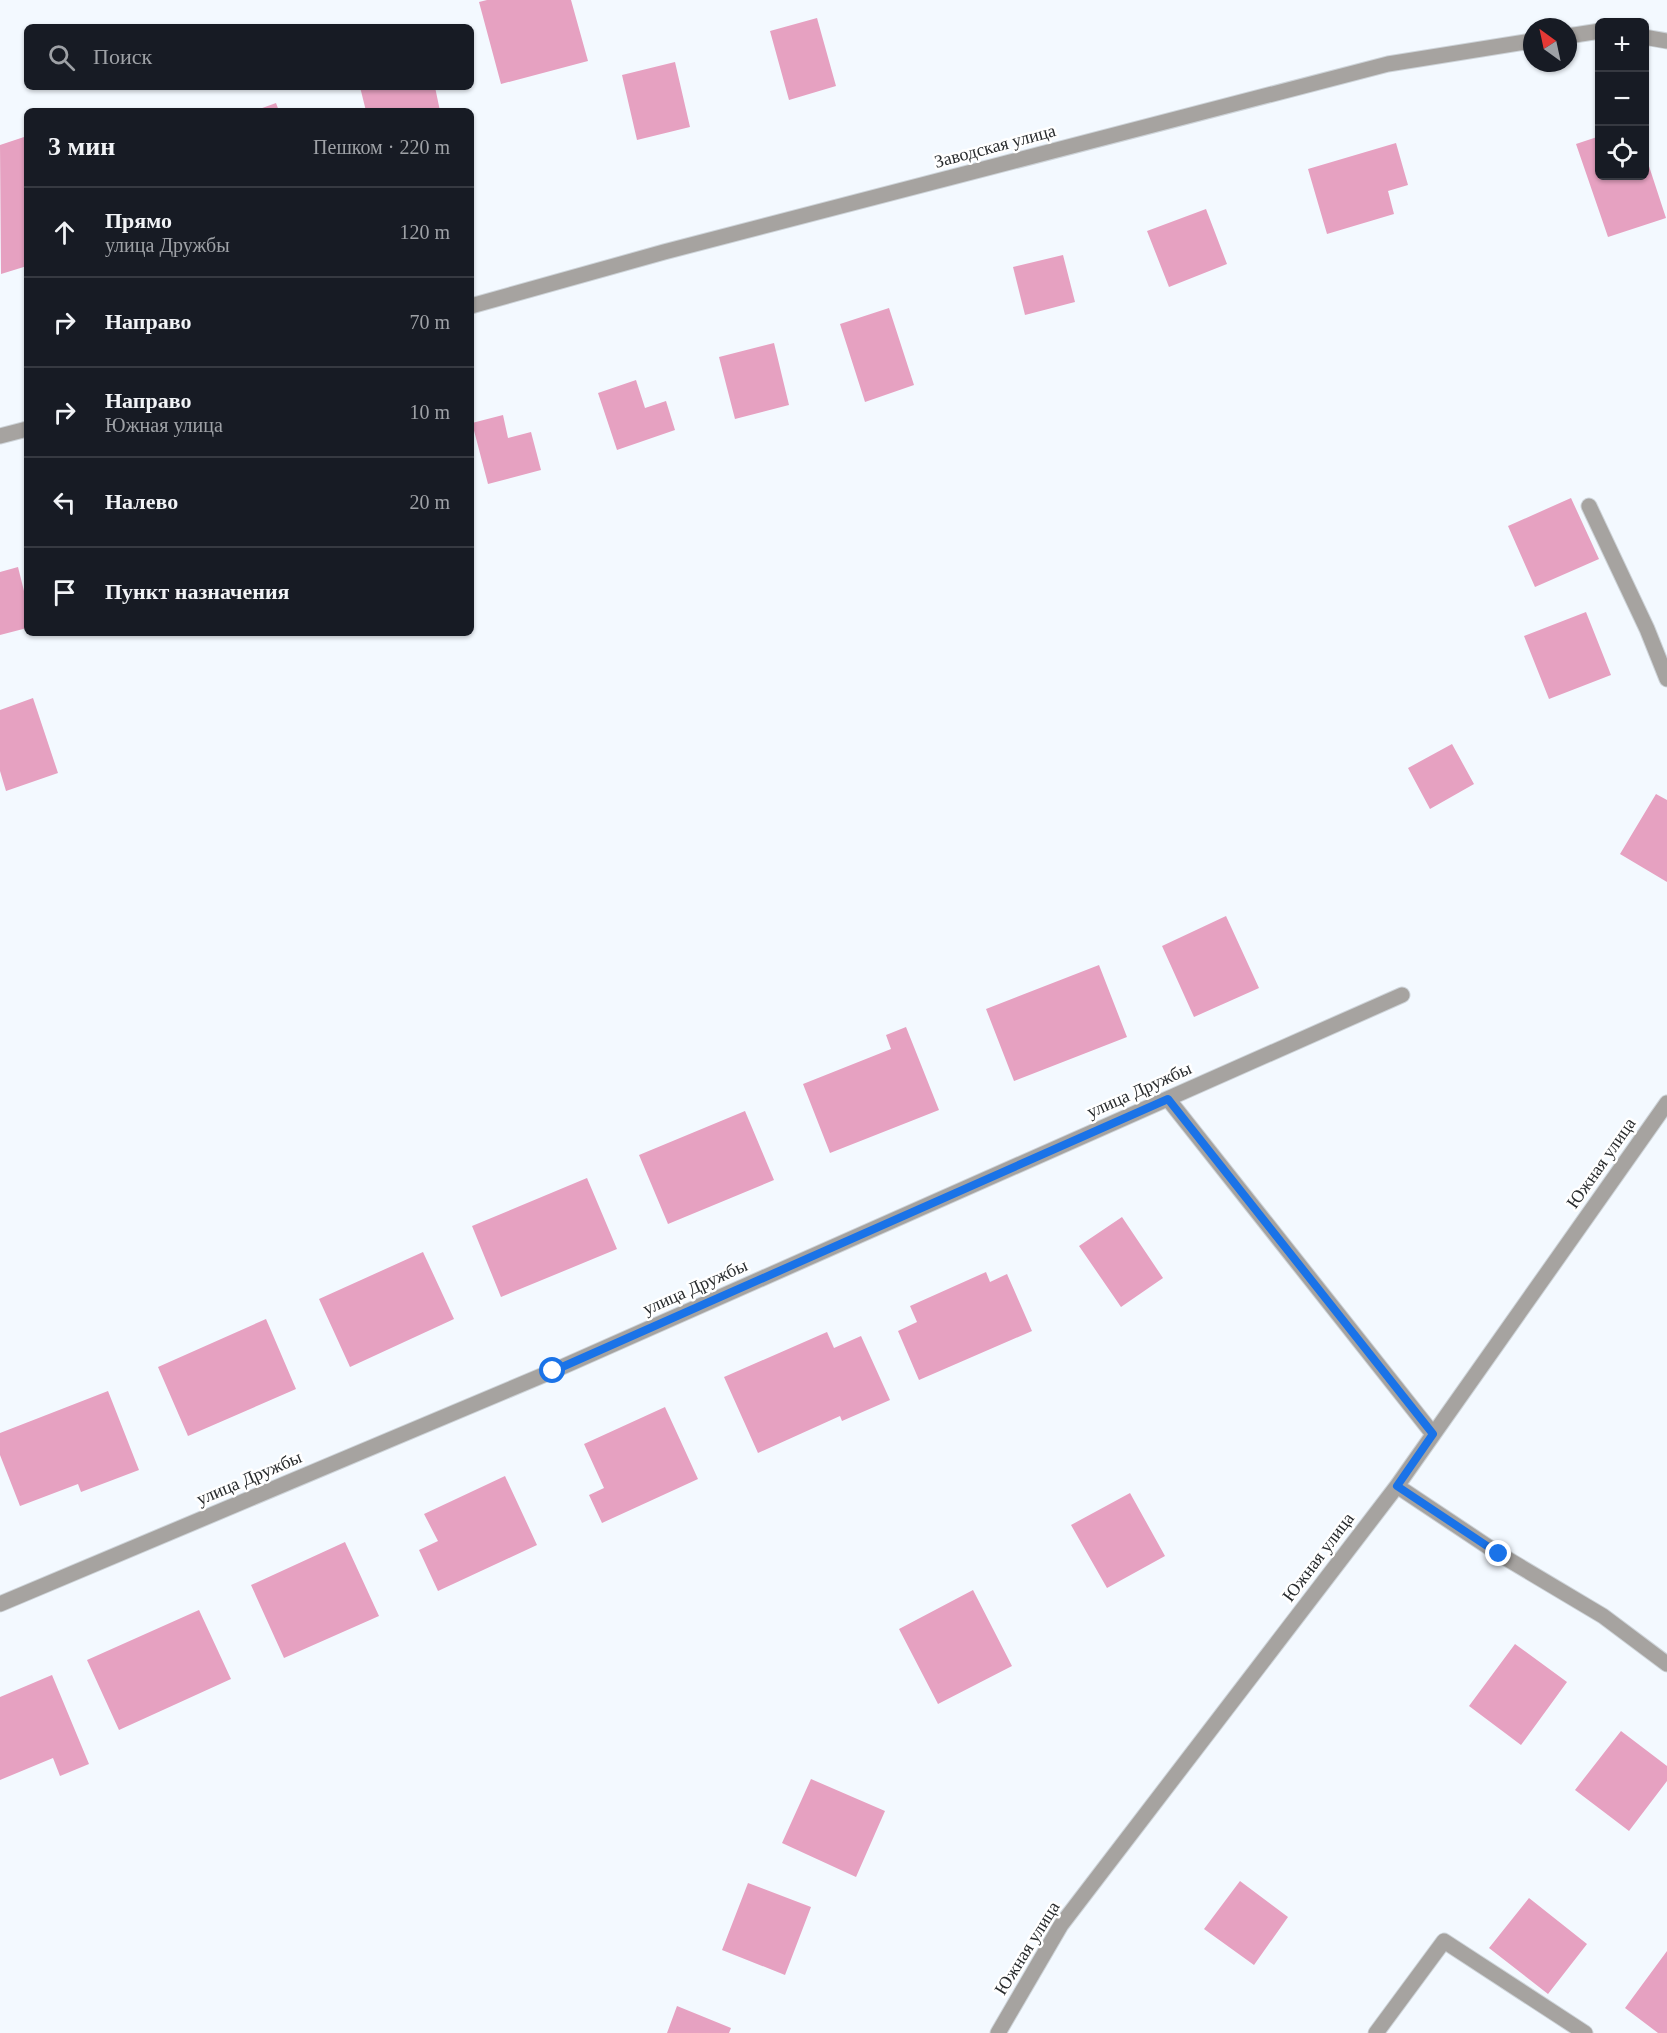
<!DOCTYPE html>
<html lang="ru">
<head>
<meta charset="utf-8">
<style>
	body { margin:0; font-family:Georgia,serif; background:#242831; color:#f1f3f6 }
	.controls { position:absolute; right:18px; top:18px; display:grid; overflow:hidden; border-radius:9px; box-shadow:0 2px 4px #0004 }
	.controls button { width:54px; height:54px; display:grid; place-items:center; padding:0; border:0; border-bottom:2px solid #363941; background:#171b24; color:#f1f3f6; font:30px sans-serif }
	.compass { position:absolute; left:1523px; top:18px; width:54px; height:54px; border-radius:50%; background:#171b24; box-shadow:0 2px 4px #0004; rotate:327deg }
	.stop { position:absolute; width:18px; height:18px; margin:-14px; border:4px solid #1a73e8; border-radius:50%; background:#fff }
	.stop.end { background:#1a73e8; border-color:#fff; box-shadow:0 2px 6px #0008 }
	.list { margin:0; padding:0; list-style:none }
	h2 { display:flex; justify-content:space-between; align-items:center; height:78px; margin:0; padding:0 24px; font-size:26px }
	h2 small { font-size:20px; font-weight:400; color:#9ea1a6 }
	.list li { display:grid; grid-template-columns:39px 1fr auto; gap:18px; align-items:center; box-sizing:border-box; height:90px; padding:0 24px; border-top:2px solid #363941 }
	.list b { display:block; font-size:22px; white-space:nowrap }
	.list p { margin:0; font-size:20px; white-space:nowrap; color:#9ea1a6 }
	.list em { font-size:20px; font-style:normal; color:#9ea1a6 }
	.icon { flex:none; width:33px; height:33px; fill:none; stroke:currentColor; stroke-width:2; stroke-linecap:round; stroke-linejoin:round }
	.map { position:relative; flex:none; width:1667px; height:2033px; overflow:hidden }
	.search { position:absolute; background:#171b24; box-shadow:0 2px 4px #0004; left:24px; top:24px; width:450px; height:66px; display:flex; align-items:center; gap:15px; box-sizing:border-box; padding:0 21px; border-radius:9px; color:#9ea1a6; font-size:22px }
	.panel { position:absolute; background:#171b24; box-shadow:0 2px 4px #0004; left:24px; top:108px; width:450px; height:528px; border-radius:9px }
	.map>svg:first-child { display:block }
	.building { fill:#e6a1c1 }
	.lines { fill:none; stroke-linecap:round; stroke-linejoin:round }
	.street-casing { stroke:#ced4d9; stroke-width:17 }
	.street { stroke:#a6a3a0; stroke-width:15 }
	.route { stroke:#1a73e8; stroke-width:8 }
	.labels { text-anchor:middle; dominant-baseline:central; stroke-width:5; stroke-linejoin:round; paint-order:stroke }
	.street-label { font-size:18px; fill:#282b2d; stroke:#fff }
</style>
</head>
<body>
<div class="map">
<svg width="1667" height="2033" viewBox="0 0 1667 2033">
	<rect width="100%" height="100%" fill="#f3f9ff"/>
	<path class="building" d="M487,0H571L588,61L501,84L479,2Z
		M817,18L836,86L789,100L770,31Z
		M675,62L690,127L637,140L622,75Z
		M360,87H435L440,111H366Z
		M276,103L279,111H254Z
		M27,136V266L1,274L0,145Z
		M1600,136V176H1644L1645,154L1666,218L1608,237L1576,144Z
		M1396,143L1408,185L1388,191L1394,214L1327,234L1308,169Z
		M1206,209L1227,264L1169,287L1147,231Z
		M1063,255L1075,302L1025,315L1013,267Z
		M889,308L914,385L865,402L840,324Z
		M774,343L789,405L735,419L719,357Z
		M636,380L645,408L666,401L675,430L617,450L598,393Z
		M503,415L508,438L531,432L541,470L488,484L472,423Z
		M1571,498L1599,559L1535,587L1508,526Z
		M18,567L27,603V628L0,635V572Z
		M1586,612L1611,675L1549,699L1524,636Z
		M33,698L58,773L6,791L0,771V710Z
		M1452,744L1474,784L1430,809L1408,768Z
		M1656,794L1667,800V882L1620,854Z
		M1226,916L1259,988L1194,1017L1162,946Z
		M1099,965L1127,1037L1014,1081L986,1009Z
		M906,1027L939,1110L830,1153L803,1084L891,1049L886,1035Z
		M745,1111L774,1180L668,1224L639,1155Z
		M587,1178L617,1249L501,1297L472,1226Z
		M1122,1217L1163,1278L1121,1307L1079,1246Z
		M423,1252L454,1319L350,1367L319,1299Z
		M986,1272L990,1282L1007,1274L1032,1331L919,1380L898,1331L917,1322L910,1306Z
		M266,1319L296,1389L188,1436L158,1367Z
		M827,1332L834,1348L861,1336L890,1400L842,1421L840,1416L758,1453L724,1377Z
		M108,1391L139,1470L81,1492L78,1484L20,1506L0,1455V1433Z
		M665,1407L698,1479L602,1523L589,1495L604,1488L584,1444Z
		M505,1476L537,1545L438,1591L419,1550L438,1541L424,1514Z
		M1130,1493L1165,1556L1107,1588L1071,1525Z
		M345,1542L379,1616L284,1658L251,1585Z
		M973,1590L1012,1666L938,1704L899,1629Z
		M199,1610L231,1679L119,1730L87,1660Z
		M1515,1644L1567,1682L1521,1745L1469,1706Z
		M52,1675L89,1764L60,1776L53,1758L0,1780V1697Z
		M1621,1731L1667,1766V1781L1629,1831L1575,1790Z
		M811,1779L885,1811L856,1877L782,1843Z
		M1240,1881L1288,1917L1254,1965L1204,1929Z
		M748,1883L811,1907L785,1975L722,1950Z
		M1529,1898L1587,1944L1548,1994L1489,1948Z
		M1667,1951V2033H1658L1625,2008Z
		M677,2006L731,2028L729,2033H667Z"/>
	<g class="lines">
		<g class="street-casing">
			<path id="street" d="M1568,36L1600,31
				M1644,37L1667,41
				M471,306L664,252L1388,64L1532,41
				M0,436L27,429
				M1589,506L1647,629L1667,679
				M1168,1099L1433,1434
				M1397,1486L1499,1554L1603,1616L1667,1664
				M0,1604L553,1371L1402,995
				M998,2033L1061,1925L1397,1486L1667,1103
				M1376,2033L1444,1941L1585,2033"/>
		</g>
		<use href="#street" class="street"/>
	</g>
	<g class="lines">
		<path class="route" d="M553,1371L1168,1099L1433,1434L1397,1486L1499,1554"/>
	</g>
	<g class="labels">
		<g class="street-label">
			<text transform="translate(995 146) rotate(-15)">Заводская улица</text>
			<text transform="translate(1139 1090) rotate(-24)">улица Дружбы</text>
			<text transform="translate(1601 1163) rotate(-55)">Южная улица</text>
			<text transform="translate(695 1287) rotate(-24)">улица Дружбы</text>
			<text transform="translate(249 1478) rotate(-23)">улица Дружбы</text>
			<text transform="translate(1318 1557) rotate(-53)">Южная улица</text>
			<text transform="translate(1027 1948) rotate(-58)">Южная улица</text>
		</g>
	</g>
</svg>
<div class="controls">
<button>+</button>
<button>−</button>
<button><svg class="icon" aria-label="locate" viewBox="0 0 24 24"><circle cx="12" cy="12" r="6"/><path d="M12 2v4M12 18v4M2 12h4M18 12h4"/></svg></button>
</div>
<svg class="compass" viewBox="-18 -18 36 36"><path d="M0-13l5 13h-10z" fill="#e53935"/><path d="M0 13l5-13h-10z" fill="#9ea1a6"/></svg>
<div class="stop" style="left:553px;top:1371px"></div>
<div class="stop end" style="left:1499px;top:1554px"></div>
<div class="search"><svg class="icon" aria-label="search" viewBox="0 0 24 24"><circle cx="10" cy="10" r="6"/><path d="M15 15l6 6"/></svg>Поиск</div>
<section class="panel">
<h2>3 мин<small>Пешком · 220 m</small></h2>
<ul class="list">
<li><svg class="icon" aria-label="ahead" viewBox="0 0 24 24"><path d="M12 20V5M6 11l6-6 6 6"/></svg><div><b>Прямо</b><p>улица Дружбы</p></div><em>120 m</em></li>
<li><svg class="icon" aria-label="right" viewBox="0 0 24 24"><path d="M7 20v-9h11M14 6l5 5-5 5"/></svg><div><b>Направо</b></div><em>70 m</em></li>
<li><svg class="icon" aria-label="right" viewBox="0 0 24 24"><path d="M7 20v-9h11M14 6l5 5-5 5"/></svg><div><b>Направо</b><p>Южная улица</p></div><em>10 m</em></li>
<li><svg class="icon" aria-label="left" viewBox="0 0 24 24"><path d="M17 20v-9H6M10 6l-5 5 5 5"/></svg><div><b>Налево</b></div><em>20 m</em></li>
<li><svg class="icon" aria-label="arrive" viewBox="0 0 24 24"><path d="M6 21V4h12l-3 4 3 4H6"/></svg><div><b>Пункт назначения</b></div></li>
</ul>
</section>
</div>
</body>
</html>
